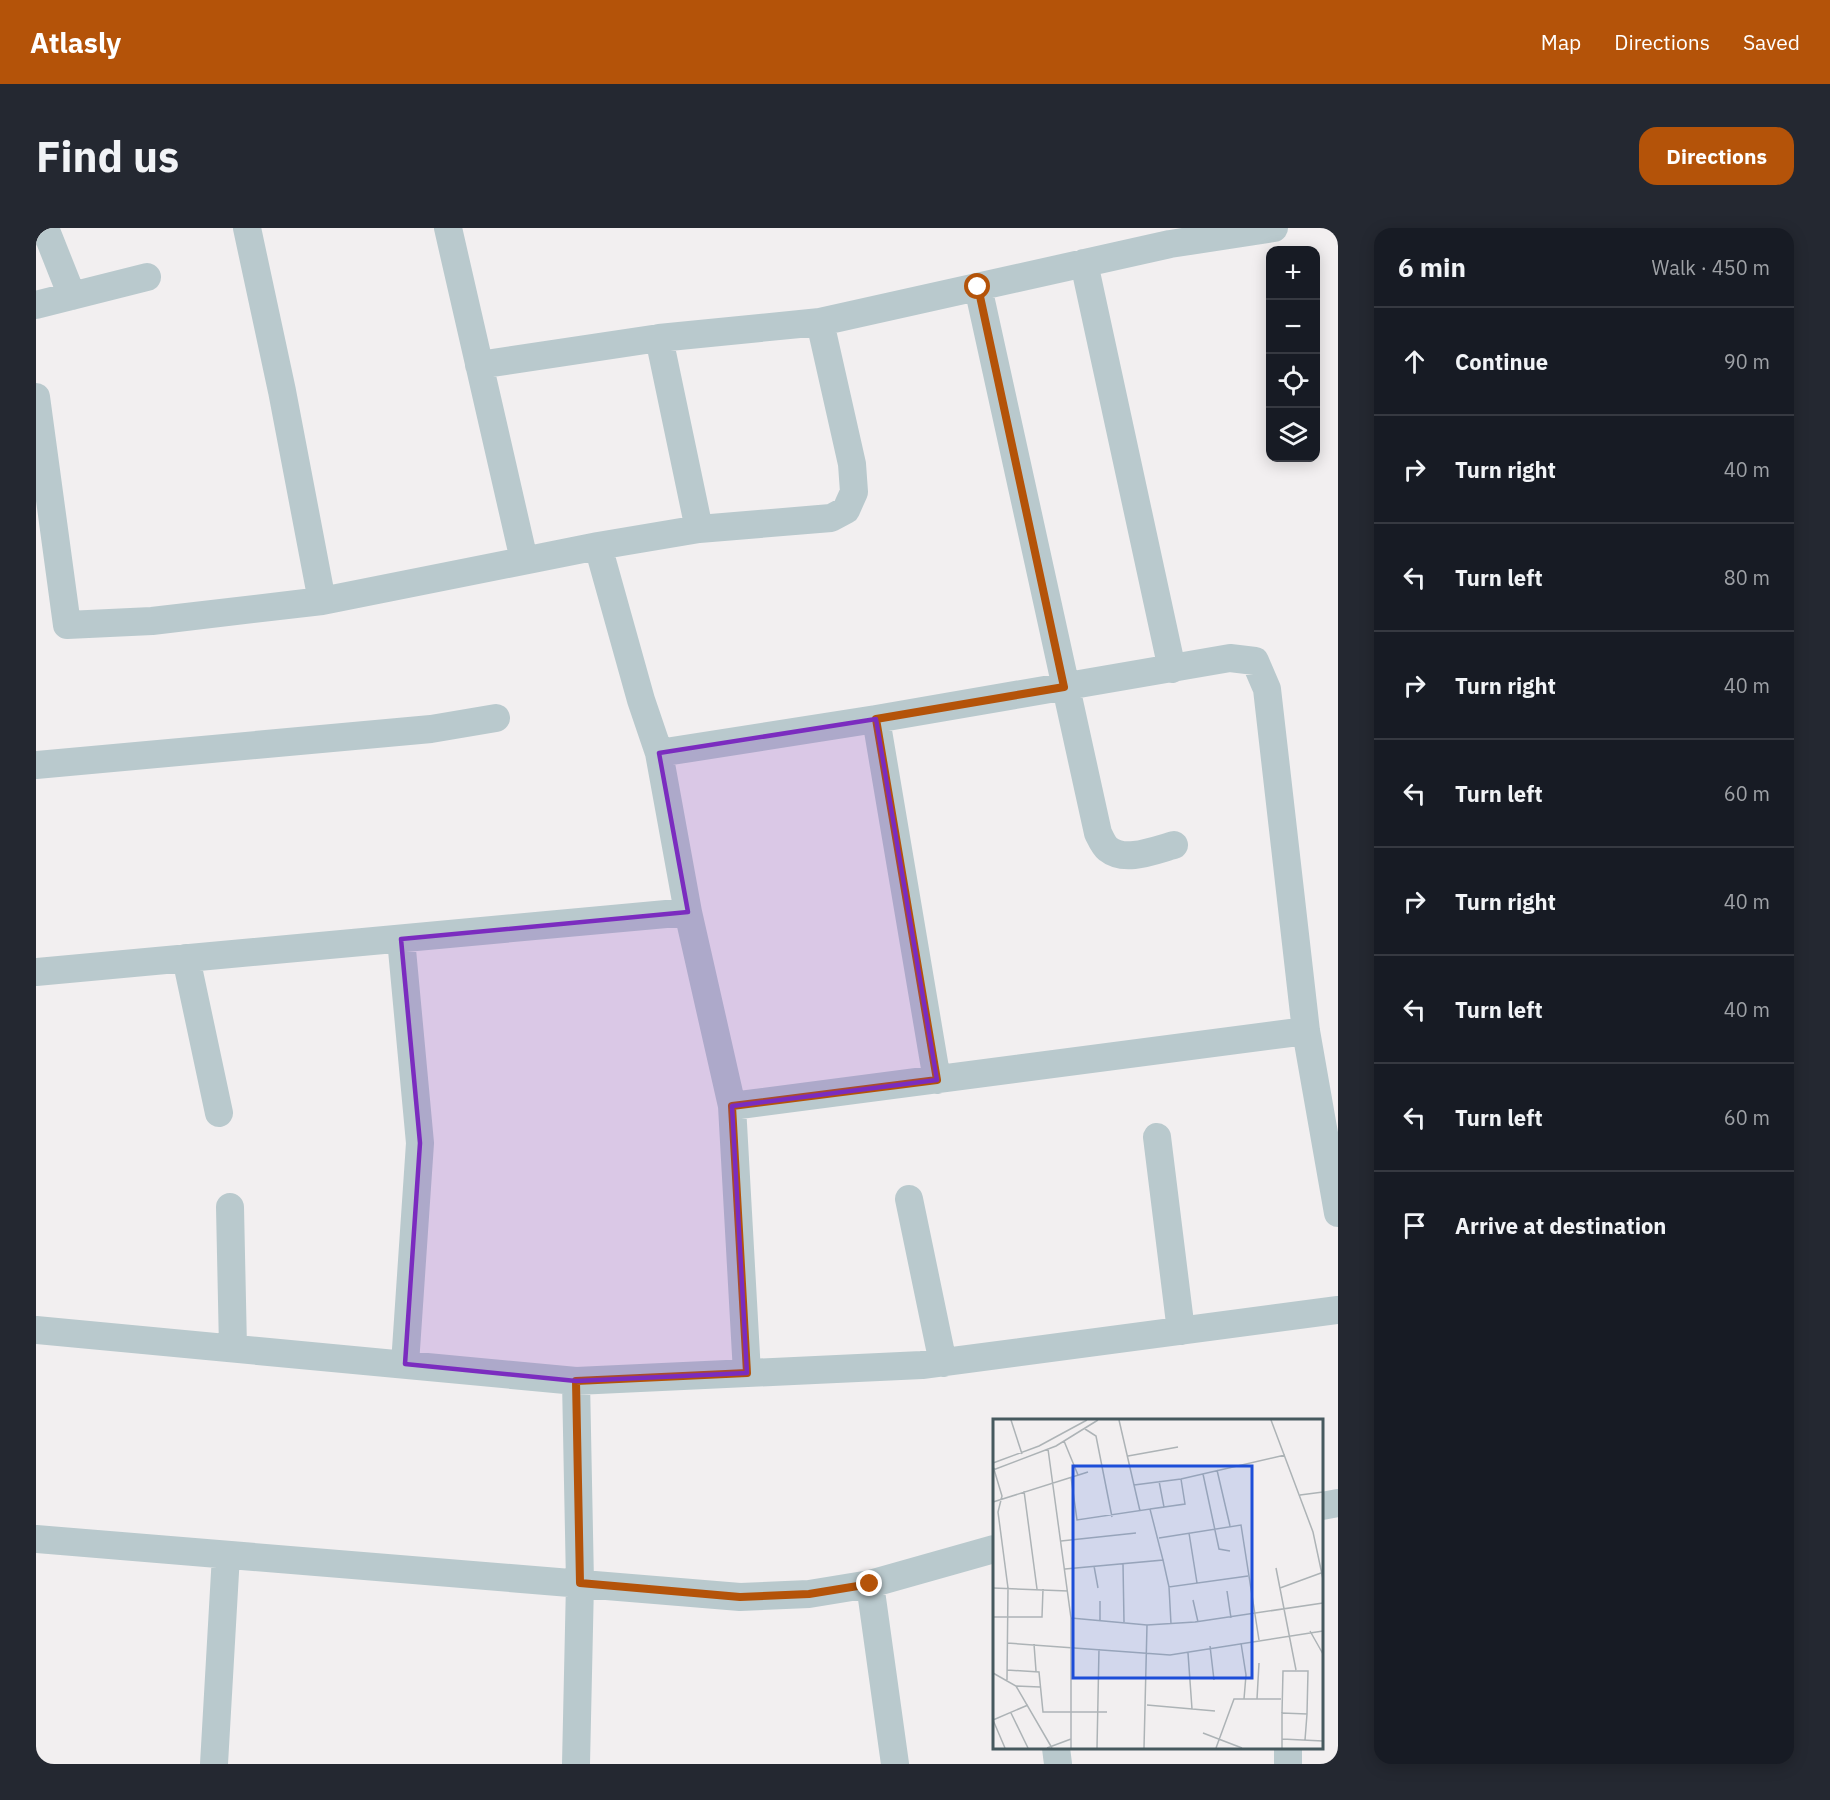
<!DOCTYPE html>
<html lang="en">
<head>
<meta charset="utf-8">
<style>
	body { margin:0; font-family:"IBM Plex Sans",sans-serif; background:#242831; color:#f1f3f6 }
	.controls { position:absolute; right:18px; top:18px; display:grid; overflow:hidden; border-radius:12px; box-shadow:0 3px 15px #0003 }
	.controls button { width:54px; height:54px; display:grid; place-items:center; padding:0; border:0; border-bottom:2px solid #363941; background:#171b24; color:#f1f3f6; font:30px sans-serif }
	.stop { position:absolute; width:18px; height:18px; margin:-14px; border:4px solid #b45309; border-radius:50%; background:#fff }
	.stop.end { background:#b45309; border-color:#fff; box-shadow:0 2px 6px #0008 }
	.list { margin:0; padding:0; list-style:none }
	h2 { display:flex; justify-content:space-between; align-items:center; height:78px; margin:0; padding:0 24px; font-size:26px }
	h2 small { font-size:20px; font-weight:400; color:#9ea1a6 }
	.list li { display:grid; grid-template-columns:39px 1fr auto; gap:18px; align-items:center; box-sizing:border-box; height:108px; padding:0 24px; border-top:2px solid #363941 }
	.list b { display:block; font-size:22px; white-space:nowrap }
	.list em { font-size:20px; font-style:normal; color:#9ea1a6 }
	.icon { flex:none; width:33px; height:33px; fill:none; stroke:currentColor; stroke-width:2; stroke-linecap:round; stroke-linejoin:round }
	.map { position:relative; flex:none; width:1302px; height:1536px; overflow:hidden; border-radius:18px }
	header { display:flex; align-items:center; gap:36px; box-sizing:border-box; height:84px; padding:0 30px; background:#b45309; color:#fff }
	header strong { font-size:28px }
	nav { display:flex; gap:33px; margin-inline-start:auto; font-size:21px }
	.intro { display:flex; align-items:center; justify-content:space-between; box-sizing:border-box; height:144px; padding:0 36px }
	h1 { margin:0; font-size:42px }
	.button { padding:15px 27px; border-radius:18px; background:#b45309; color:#fff; font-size:21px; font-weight:700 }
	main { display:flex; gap:36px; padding:0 36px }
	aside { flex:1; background:#171b24; border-radius:18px; box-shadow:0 3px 15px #0003 }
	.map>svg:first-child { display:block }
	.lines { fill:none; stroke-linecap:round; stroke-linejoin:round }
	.minor { stroke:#b9c9cd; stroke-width:28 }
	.route { stroke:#b45309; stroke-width:8 }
	.marked { fill:#7b2cbf; fill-opacity:0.2; stroke:#7b2cbf; stroke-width:4.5; stroke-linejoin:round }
	.inset-road { fill:none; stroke:#adb3b6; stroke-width:1.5 }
	.view { fill:#1d4ed8; fill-opacity:0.15; stroke:#1d4ed8; stroke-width:3 }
	.inset-edge { fill:none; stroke:#46595e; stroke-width:3 }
</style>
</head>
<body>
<header>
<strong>Atlasly</strong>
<nav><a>Map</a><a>Directions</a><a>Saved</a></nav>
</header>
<div class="intro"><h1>Find us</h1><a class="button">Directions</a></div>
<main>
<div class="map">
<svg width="1302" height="1536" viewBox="0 0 1302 1536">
	<rect width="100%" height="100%" fill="#f2eff0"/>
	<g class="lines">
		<path class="minor" d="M9,0L36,68
			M211,0L246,163L286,373
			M412,0L488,332
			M1048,35L1136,441
			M942,59L1062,605C1064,609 1068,618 1072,621C1089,635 1119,622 1138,617
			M0,77L111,49
			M443,137L623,110L784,94L1134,16L1238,0
			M0,169L31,397L116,393L286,373L562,318L605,472L623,525L652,684L0,744
			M663,301L795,290L810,282L818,264L816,236L784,94
			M562,318L663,301L623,110
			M840,491L901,852
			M623,525L840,491L1194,430L1219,433L1231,461L1270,803L1302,985
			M0,537L395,501L460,490
			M652,684L696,878L1270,803
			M365,711L384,915L369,1136
			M150,730L183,885
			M696,878L711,1145
			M1121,909L1145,1103
			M873,971L907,1135
			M194,979L197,1120
			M0,1102L540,1153L886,1137L1302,1082
			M540,1153L544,1355L540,1536
			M1286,1278L1302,1275
			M0,1311L704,1369L773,1366L834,1356L958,1321
			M834,1356L859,1536
			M1020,1520L1022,1536
			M178,1536L190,1327
			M1252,1536V1520"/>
	</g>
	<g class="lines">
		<path class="route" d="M834,1356L773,1366L704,1369L544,1355L540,1153L711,1145L696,878L901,852L840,491L1028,459L942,59"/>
	</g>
	<path class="marked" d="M840,491L901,852L696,878L711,1145L540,1153L369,1136L384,915L365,711L652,684L623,525Z"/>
	<g transform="translate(957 1191)">
		<rect width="330" height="330" fill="#f2eff0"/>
		<path class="inset-road" d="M18,1L29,35M126,1L147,92M278,1L320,113L330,160M92,10L103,17L119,98M71,22L85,56M55,30L78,199V329M135,37L185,28M0,44L46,27L94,1M0,47L9,77L5,93L15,169L14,261M0,51L63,27L105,1M224,51L237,107M210,55L226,130L237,132M141,66L188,60L292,36M31,72L44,170M307,76L330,73M0,83L95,53M171,88L192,85L188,60M157,90L171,88L166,62M196,114L204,164M166,119L248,106L266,221M68,122L143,114M170,141L176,168L255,157M130,145L131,203M101,147L105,169M283,149L303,251M72,150L170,141L157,90L84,101L78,58M176,168L178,205M0,169L75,172M287,169L328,154M234,172L238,199M200,181L205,203M107,182V201M0,198H49L50,170M78,199L154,206L202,203L330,184M317,212L330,235M14,224L177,236L330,212M248,224L253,256L251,280M41,225L43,252M217,227L221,261M195,234L199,290M14,251L46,253L50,293H114M0,254L23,267L59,329M23,267L47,268M264,280L266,244M154,286L222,292M18,294L35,329M0,301L35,286M0,301L12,329M210,314L249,329M289,320L330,322M312,321L314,295M54,329L78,320M104,329L106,230M151,329L154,206M223,329L241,280H288M289,329V294L314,295L315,252H290L289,294"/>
		<path class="view" d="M80,47H259V259H80Z"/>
		<rect width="330" height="330" class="inset-edge"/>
	</g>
</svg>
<div class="controls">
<button>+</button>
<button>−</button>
<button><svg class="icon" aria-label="locate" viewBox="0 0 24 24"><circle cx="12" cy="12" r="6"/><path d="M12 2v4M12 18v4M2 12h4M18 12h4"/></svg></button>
<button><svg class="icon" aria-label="layers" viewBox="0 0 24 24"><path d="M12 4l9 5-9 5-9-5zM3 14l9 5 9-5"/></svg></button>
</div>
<div class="stop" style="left:942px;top:59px"></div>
<div class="stop end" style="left:834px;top:1356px"></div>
</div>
<aside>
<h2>6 min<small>Walk · 450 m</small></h2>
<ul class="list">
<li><svg class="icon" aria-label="ahead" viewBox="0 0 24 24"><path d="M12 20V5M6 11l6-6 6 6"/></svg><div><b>Continue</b></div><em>90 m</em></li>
<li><svg class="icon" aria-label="right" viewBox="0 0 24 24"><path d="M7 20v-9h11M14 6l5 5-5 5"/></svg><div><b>Turn right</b></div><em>40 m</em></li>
<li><svg class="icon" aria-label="left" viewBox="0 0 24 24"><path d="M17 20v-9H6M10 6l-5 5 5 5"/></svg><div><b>Turn left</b></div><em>80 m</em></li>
<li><svg class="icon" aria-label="right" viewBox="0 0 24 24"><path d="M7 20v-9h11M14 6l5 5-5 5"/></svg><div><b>Turn right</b></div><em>40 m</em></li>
<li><svg class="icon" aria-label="left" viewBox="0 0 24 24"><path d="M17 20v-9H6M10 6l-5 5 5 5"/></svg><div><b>Turn left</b></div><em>60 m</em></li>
<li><svg class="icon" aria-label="right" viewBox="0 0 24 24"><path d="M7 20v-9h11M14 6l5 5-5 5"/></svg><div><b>Turn right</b></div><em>40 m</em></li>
<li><svg class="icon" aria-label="left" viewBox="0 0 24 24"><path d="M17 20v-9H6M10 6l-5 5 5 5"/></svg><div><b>Turn left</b></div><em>40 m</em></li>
<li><svg class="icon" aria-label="left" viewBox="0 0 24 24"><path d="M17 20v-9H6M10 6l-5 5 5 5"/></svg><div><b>Turn left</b></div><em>60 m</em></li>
<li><svg class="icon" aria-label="arrive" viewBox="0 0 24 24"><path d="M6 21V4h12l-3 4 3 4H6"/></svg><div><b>Arrive at destination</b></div></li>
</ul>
</aside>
</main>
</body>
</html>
